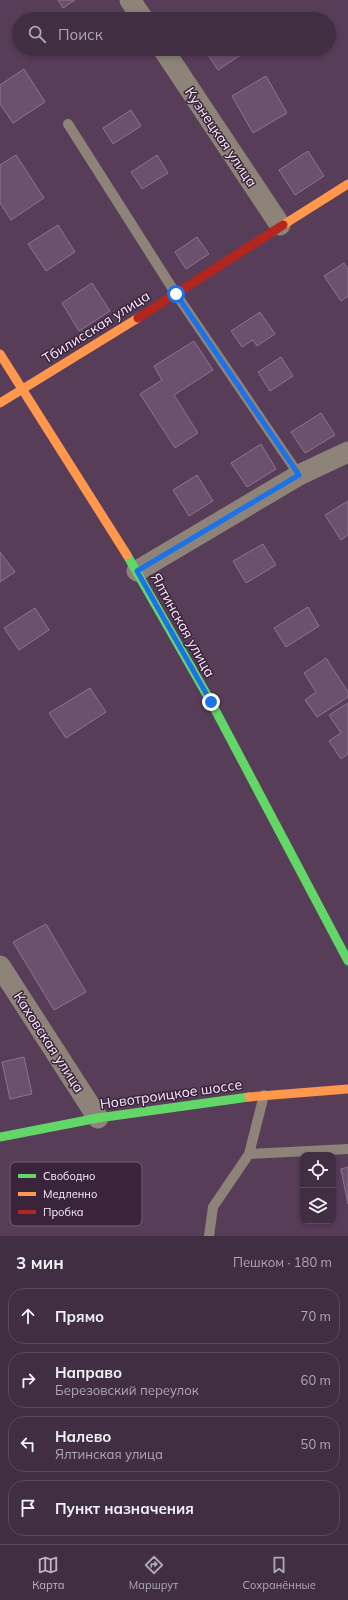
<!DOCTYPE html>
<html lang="ru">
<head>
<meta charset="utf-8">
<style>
	body { margin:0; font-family:Mulish,sans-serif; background:#4c3a4e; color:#f1f3f6 }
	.controls { position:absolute; right:12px; bottom:12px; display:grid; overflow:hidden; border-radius:8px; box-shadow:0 2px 6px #0003 }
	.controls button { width:36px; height:36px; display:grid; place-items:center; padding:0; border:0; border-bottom:1px solid #5a4a5c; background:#422e43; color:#f1f3f6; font:20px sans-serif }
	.stop { position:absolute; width:12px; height:12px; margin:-9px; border:3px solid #1a73e8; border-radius:50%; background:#fff }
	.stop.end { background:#1a73e8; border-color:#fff; box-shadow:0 1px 4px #0008 }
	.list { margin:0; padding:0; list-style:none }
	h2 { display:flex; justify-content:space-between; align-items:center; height:52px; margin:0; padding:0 16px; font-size:17px }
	h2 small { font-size:13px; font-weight:400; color:#aea8b2 }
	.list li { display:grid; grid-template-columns:26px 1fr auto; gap:12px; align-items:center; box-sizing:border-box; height:56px; margin:0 8px 8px; padding:0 8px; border:1px solid #5a4a5c; border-radius:16px }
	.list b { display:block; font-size:15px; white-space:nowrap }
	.list p { margin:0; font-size:13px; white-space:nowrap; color:#aea8b2 }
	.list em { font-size:13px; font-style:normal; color:#aea8b2 }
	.icon { flex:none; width:22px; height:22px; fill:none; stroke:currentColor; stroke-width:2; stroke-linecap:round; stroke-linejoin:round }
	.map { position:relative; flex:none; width:348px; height:1236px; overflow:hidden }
	.search { position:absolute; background:#422e43; box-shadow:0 2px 6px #0003; left:12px; right:12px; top:12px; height:44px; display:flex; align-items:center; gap:10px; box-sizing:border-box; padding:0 14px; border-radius:22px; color:#aea8b2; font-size:15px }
	.sheet { height:308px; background:#422e43 }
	nav { display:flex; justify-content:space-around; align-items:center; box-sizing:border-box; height:56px; border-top:1px solid #5a4a5c; background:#422e43; font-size:11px; color:#aea8b2 }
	nav a { display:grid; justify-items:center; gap:2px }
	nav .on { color:#c4afc4 }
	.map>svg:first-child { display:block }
	.building { fill:#6d506e; stroke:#8b758c }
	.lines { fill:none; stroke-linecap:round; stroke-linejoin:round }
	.lane { stroke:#8e8378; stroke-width:10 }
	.street { stroke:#8e8378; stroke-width:21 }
	.fast { stroke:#63d668; stroke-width:9 }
	.slow { stroke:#ff974d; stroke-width:9 }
	.jam { stroke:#b3261e; stroke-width:9 }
	.route { stroke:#1a73e8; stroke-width:5 }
	.labels { text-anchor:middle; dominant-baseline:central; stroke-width:3; stroke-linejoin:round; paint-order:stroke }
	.street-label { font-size:14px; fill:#feecfe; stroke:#3a243b }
	.key { fill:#3a243b; stroke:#756076; stroke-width:1 }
	.key-label { font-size:11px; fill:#feecfe }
</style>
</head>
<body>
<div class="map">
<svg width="348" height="1236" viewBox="0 0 348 1236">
	<rect width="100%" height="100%" fill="#583d59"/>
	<path class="building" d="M58,0H75L63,8Z
		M204,49H246L247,51L218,70Z
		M24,69L45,102L13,123L0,104V85Z
		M266,76L287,113L253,133L232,96Z
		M131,110L141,126L113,144L103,128Z
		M308,151L324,176L295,195L279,170Z
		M16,155L44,198L11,220L0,203V165Z
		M157,155L168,173L142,189L131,172Z
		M58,225L75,252L46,271L28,244Z
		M197,237L209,254L186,269L175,252Z
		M344,263L348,270V296L341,301L324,276Z
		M92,283L110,311L79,331L62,303Z
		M260,312L275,334L257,346L253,340L242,347L231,331Z
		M194,341L213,370L174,395L198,433L175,448L140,394L162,380L154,366Z
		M281,357L293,376L270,391L258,372Z
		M321,413L335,435L305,453L291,432Z
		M261,444L276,469L247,487L231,463Z
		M197,475L213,501L189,516L173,490Z
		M348,501V535L341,540L325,515Z
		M263,544L276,565L246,583L233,561Z
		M0,552L15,572L0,582Z
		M308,607L319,626L286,647L274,628Z
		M35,608L49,630L19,650L4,628Z
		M326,658L348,692V697L317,717L305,700L316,692L304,673Z
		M90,688L106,712L66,738L49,713Z
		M348,703V754L341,759L329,741L341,733L329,715Z
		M46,924L86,992L54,1010L13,942Z
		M24,1057L32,1094L10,1099L2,1062Z
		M348,1167V1204L341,1169Z"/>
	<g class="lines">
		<path class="lane" d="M68,124L176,294L299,475
			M249,1154L264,1095
			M209,1236L213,1207L249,1154L348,1149"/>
		<path class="street" d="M130,0L143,19
			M163,49L280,225
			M137,571L299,475L348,452
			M0,966L98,1118"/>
		<path class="fast" d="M127,555L211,702L348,961
			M0,1137L98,1118L249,1097"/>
		<path class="slow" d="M283,225L348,184
			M0,354L127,555
			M0,403L138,318
			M249,1097L348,1089"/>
		<path class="jam" d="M138,318L283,225"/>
	</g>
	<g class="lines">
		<path class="route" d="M176,294L299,475L137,571L211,702"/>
	</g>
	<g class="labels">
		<g class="street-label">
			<text transform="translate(221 137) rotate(56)">Кузнецкая улица</text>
			<text transform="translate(96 327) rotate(-32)">Тбилисская улица</text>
			<text transform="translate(183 625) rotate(61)">Ялтинская улица</text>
			<text transform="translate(49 1042) rotate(57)">Каховская улица</text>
			<text transform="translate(171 1094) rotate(-8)">Новотроицкое шоссе</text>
		</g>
	</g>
	<rect x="10" y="1162" width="132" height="64" rx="6" class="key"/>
	<rect x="18" y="1174" width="18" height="4" fill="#63d668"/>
	<rect x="18" y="1192" width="18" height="4" fill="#ff974d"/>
	<rect x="18" y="1210" width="18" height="4" fill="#b3261e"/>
	<g class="key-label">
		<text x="43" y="1180">Свободно</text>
		<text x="43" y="1198">Медленно</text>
		<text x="43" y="1216">Пробка</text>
	</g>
</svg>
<div class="controls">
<button><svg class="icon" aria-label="locate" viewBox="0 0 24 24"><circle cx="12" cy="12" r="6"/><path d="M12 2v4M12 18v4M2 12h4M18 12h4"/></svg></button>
<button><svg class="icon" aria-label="layers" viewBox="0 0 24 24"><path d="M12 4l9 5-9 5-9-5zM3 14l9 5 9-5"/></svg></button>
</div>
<div class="stop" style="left:176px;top:294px"></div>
<div class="stop end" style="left:211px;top:702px"></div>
<div class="search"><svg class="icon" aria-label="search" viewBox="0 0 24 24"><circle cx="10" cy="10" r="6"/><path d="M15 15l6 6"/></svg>Поиск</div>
</div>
<section class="sheet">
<h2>3 мин<small>Пешком · 180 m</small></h2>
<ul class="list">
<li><svg class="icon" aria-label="ahead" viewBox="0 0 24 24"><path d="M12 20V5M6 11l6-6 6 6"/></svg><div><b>Прямо</b></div><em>70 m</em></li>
<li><svg class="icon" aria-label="right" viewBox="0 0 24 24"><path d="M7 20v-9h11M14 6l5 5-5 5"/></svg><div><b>Направо</b><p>Березовский переулок</p></div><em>60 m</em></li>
<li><svg class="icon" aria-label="left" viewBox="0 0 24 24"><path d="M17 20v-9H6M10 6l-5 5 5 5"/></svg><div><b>Налево</b><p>Ялтинская улица</p></div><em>50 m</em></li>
<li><svg class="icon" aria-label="arrive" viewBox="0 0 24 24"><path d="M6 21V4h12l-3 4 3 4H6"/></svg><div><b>Пункт назначения</b></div></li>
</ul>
</section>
<nav>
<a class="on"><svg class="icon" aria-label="map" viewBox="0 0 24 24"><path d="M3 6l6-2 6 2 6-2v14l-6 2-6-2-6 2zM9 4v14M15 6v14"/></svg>Карта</a>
<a><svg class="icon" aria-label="directions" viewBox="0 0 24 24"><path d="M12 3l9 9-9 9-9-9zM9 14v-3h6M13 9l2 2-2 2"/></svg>Маршрут</a>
<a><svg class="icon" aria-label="saved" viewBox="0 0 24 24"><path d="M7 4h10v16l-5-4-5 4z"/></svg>Сохранённые</a>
</nav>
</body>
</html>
